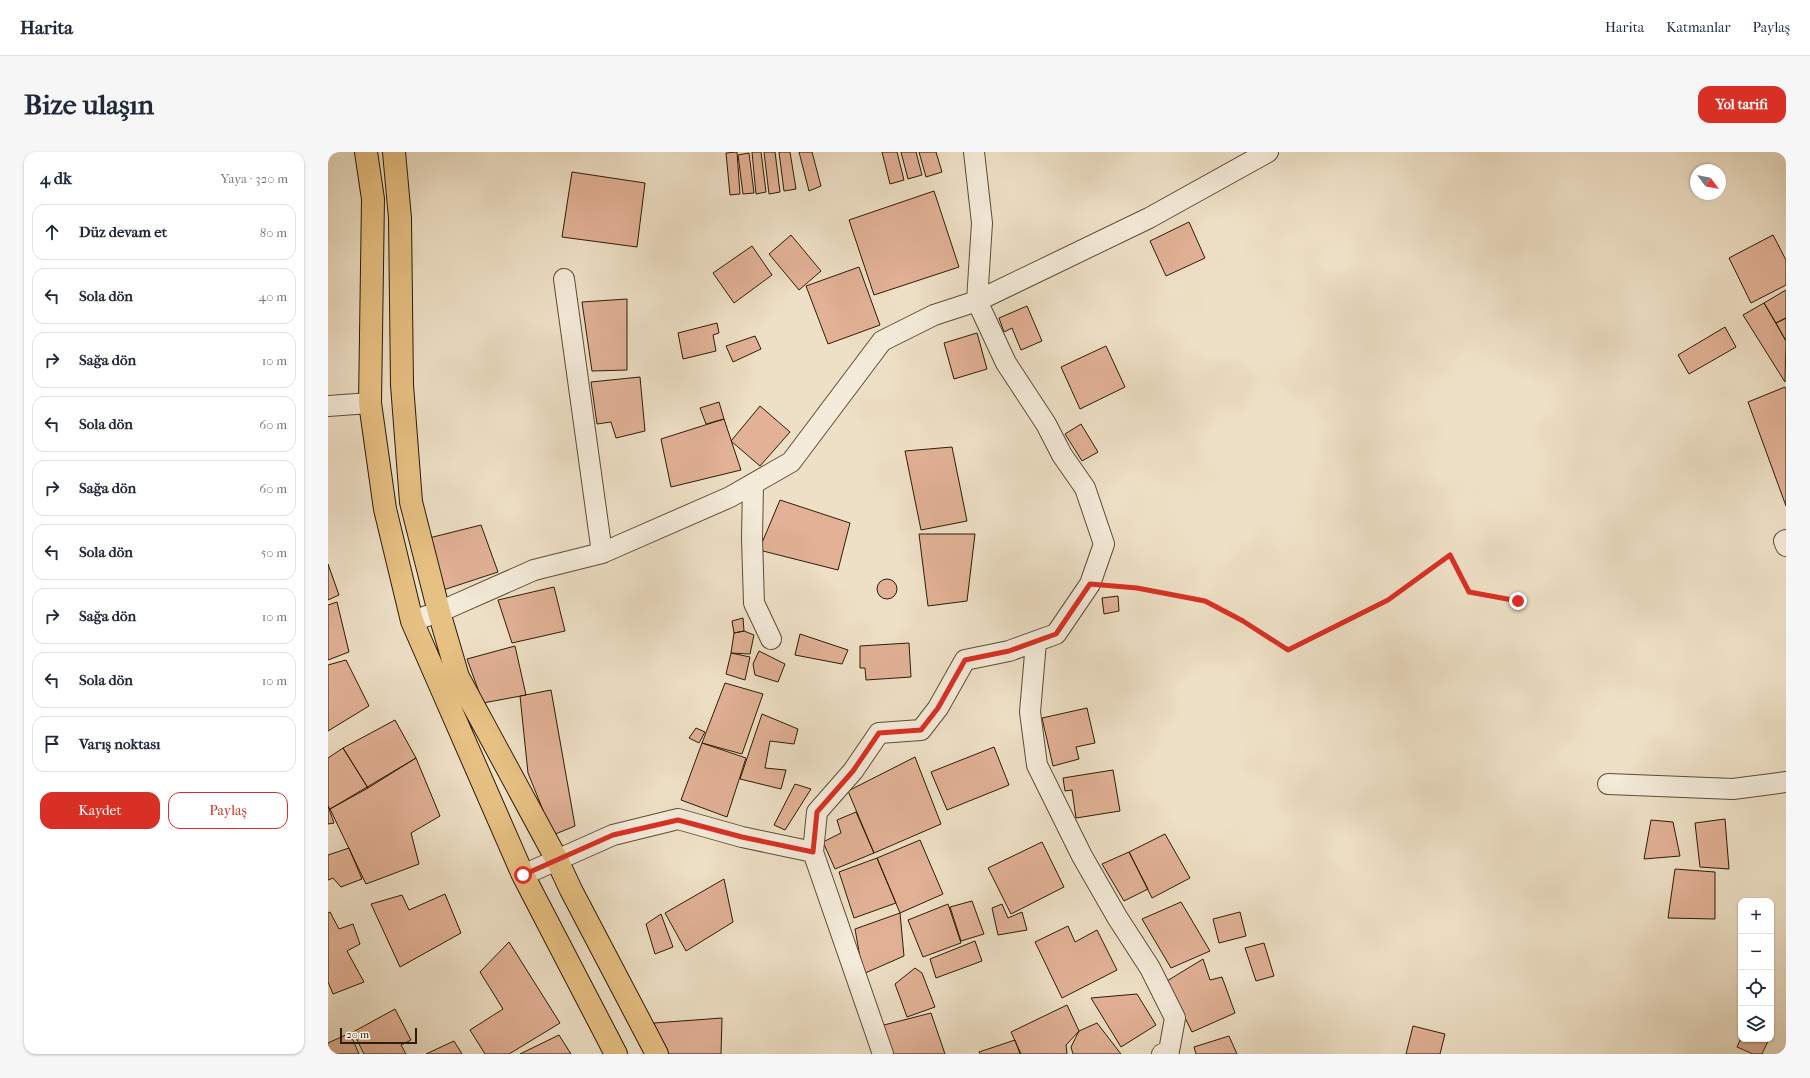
<!DOCTYPE html>
<html lang="tr">
<head>
<meta charset="utf-8">
<style>
	body { margin:0; font-family:"IM FELL French Canon",serif; background:#f6f6f7; color:#1f2937 }
	.controls { position:absolute; right:12px; bottom:12px; display:grid; overflow:hidden; border-radius:8px; box-shadow:0 1px 3px #0004 }
	.controls button { width:36px; height:36px; display:grid; place-items:center; padding:0; border:0; border-bottom:1px solid #e0e1e3; background:#fff; color:#1f2937; font:20px sans-serif }
	.compass { position:absolute; left:1362px; top:12px; width:36px; height:36px; border-radius:50%; background:#fff; box-shadow:0 1px 3px #0004; rotate:122deg }
	.scale { position:absolute; left:12px; bottom:10px; width:77px; box-sizing:border-box; padding-left:4px; border:2px solid #2d1c06; border-top:0; font-size:11px; line-height:14px; white-space:nowrap; color:#2d1c06; -webkit-text-stroke:3px #f4ebda; paint-order:stroke }
	.stop { position:absolute; width:12px; height:12px; margin:-9px; border:3px solid #d93025; border-radius:50%; background:#fff }
	.stop.end { background:#d93025; border-color:#fff; box-shadow:0 1px 4px #0008 }
	.list { margin:0; padding:0; list-style:none }
	h2 { display:flex; justify-content:space-between; align-items:center; height:52px; margin:0; padding:0 16px; font-size:17px }
	h2 small { font-size:13px; font-weight:400; color:#747a83 }
	.list li { display:grid; grid-template-columns:26px 1fr auto; gap:12px; align-items:center; box-sizing:border-box; height:56px; margin:0 8px 8px; padding:0 8px; border:1px solid #e0e1e3; border-radius:12px }
	.list b { display:block; font-size:15px; white-space:nowrap }
	.list em { font-size:13px; font-style:normal; color:#747a83 }
	.actions { display:flex; gap:8px; padding:12px 16px }
	.actions a { flex:1; padding:9px 0; border:1px solid #d93025; border-radius:12px; text-align:center; font-size:14px; color:#d93025 }
	.actions .main { background:#d93025; color:#fff }
	.icon { flex:none; width:22px; height:22px; fill:none; stroke:currentColor; stroke-width:2; stroke-linecap:round; stroke-linejoin:round }
	.map { position:relative; flex:none; width:1458px; height:902px; overflow:hidden; border-radius:12px }
	header { display:flex; align-items:center; gap:24px; box-sizing:border-box; height:56px; padding:0 20px; background:#fff; border-bottom:1px solid #e0e1e3 }
	header strong { font-size:19px }
	nav { display:flex; gap:22px; margin-inline-start:auto; font-size:14px }
	.intro { display:flex; align-items:center; justify-content:space-between; box-sizing:border-box; height:96px; padding:0 24px }
	h1 { margin:0; font-size:28px }
	.button { padding:10px 18px; border-radius:12px; background:#d93025; color:#fff; font-size:14px; font-weight:700 }
	main { display:flex; gap:24px; padding:0 24px }
	aside { flex:1; background:#fff; border-radius:12px; box-shadow:0 1px 3px #0004 }
	.map>svg:first-child { display:block }
	.building { fill:#e2b196; stroke:#2d1c06 }
	.lines { fill:none; stroke-linecap:round; stroke-linejoin:round }
	.street-casing { stroke:#5d4d36; stroke-width:22 }
	.highway-casing { stroke:#2d1c06; stroke-width:24 }
	.path { stroke:#2d1c06; stroke-width:2.5; stroke-dasharray:1 2; stroke-linecap:butt }
	.street { stroke:#f4ebda; stroke-width:20 }
	.highway { stroke:#e7c083; stroke-width:22 }
	.route { stroke:#d93025; stroke-width:5 }
</style>
</head>
<body>
<header>
<strong>Harita</strong>
<nav><a>Harita</a><a>Katmanlar</a><a>Paylaş</a></nav>
</header>
<div class="intro"><h1>Bize ulaşın</h1><a class="button">Yol tarifi</a></div>
<main>
<aside>
<h2>4 dk<small>Yaya · 320 m</small></h2>
<ul class="list">
<li><svg class="icon" aria-label="ahead" viewBox="0 0 24 24"><path d="M12 20V5M6 11l6-6 6 6"/></svg><div><b>Düz devam et</b></div><em>80 m</em></li>
<li><svg class="icon" aria-label="left" viewBox="0 0 24 24"><path d="M17 20v-9H6M10 6l-5 5 5 5"/></svg><div><b>Sola dön</b></div><em>40 m</em></li>
<li><svg class="icon" aria-label="right" viewBox="0 0 24 24"><path d="M7 20v-9h11M14 6l5 5-5 5"/></svg><div><b>Sağa dön</b></div><em>10 m</em></li>
<li><svg class="icon" aria-label="left" viewBox="0 0 24 24"><path d="M17 20v-9H6M10 6l-5 5 5 5"/></svg><div><b>Sola dön</b></div><em>60 m</em></li>
<li><svg class="icon" aria-label="right" viewBox="0 0 24 24"><path d="M7 20v-9h11M14 6l5 5-5 5"/></svg><div><b>Sağa dön</b></div><em>60 m</em></li>
<li><svg class="icon" aria-label="left" viewBox="0 0 24 24"><path d="M17 20v-9H6M10 6l-5 5 5 5"/></svg><div><b>Sola dön</b></div><em>50 m</em></li>
<li><svg class="icon" aria-label="right" viewBox="0 0 24 24"><path d="M7 20v-9h11M14 6l5 5-5 5"/></svg><div><b>Sağa dön</b></div><em>10 m</em></li>
<li><svg class="icon" aria-label="left" viewBox="0 0 24 24"><path d="M17 20v-9H6M10 6l-5 5 5 5"/></svg><div><b>Sola dön</b></div><em>10 m</em></li>
<li><svg class="icon" aria-label="arrive" viewBox="0 0 24 24"><path d="M6 21V4h12l-3 4 3 4H6"/></svg><div><b>Varış noktası</b></div></li>
</ul>
<div class="actions"><a class="main">Kaydet</a><a>Paylaş</a></div>
</aside>
<div class="map">
<svg width="1458" height="902" viewBox="0 0 1458 902">
	<rect width="100%" height="100%" fill="#eee0c6"/>
	<filter id="stains"><feTurbulence type="fractalNoise" baseFrequency=".005" numOctaves="4"/><feColorMatrix values="0 0 0 0 .2 0 0 0 0 .09 0 0 0 0 .02 0 0 0 .5 -.17"/></filter>
	<radialGradient id="worn" r=".72"><stop offset=".6" stop-color="#630" stop-opacity="0"/><stop offset="1" stop-color="#630" stop-opacity=".3"/></radialGradient>
	<path class="building" d="M409,0L412,42L402,43L398,1Z
		M424,0H433L438,40L428,42Z
		M436,0H447L452,40L441,42Z
		M451,0H462L468,37L456,39Z
		M471,0H484L493,34L481,39Z
		M554,0H569L576,28L562,32Z
		M573,0H588L594,23L580,27Z
		M591,0H608L614,20L598,25Z
		M421,1L426,41L415,42L410,3Z
		M244,20L317,31L309,95L234,85Z
		M606,39L631,115L546,143L521,68Z
		M861,70L877,106L838,124L822,89Z
		M463,83L493,119L471,138L441,102Z
		M1445,83L1458,108V133L1423,151L1401,106Z
		M424,94L444,123L406,151L385,121Z
		M531,115L552,173L500,192L478,134Z
		M1458,138V166L1448,171L1436,151Z
		M299,147V218L264,219L254,150Z
		M1436,151L1458,189L1457,230L1415,163Z
		M699,154L714,189L693,198L684,176L676,180L671,166Z
		M1458,166V189L1448,171Z
		M389,171L391,181L385,183L388,199L355,207L350,181Z
		M1397,175L1408,195L1361,222L1350,203Z
		M649,181L659,217L626,227L616,191Z
		M427,184L433,197L405,210L398,194Z
		M778,194L797,235L752,257L733,215Z
		M312,225L317,279L288,286L283,270L269,272L263,230Z
		M1457,235L1458,237V354L1420,250Z
		M391,250L396,267L378,272L372,256Z
		M432,254L462,280L432,314L403,289Z
		M396,267L413,318L343,335L333,287Z
		M753,272L770,300L754,309L737,282Z
		M624,295L639,369L593,378L577,299Z
		M452,348L522,371L510,418L431,398Z
		M153,373L170,420L106,441L93,388Z
		M591,382H647L639,449L600,454Z
		M0,412L11,443L0,448Z
		M549 437a10 10 0 1 1 20 0a10 10 0 1 1-20 0Z
		M226,435L237,479L184,491L170,448Z
		M790,444L791,459L776,462L774,446Z
		M9,450L21,500L0,508V453Z
		M415,466L416,479L406,481L404,469Z
		M416,479L426,483L422,502L403,501L406,481Z
		M472,482L520,498L514,512L467,503Z
		M581,491L583,525L538,528L537,516H532V494Z
		M187,494L198,543L155,551L139,507Z
		M431,499L457,512L450,530L427,523L425,512Z
		M403,501L422,505L417,528L398,522Z
		M18,508L41,554L0,579V513Z
		M397,531L435,542L414,602L374,591Z
		M223,538L247,674L225,683L200,621L192,544Z
		M759,556L767,591L748,595L751,607L725,614L714,566Z
		M434,562L470,577L466,592L442,589L437,616L458,618L453,637L412,627Z
		M67,568L88,606L40,636L15,596Z
		M368,576L377,580L371,591L361,586Z
		M374,591L418,606L399,665L353,648Z
		M666,595L681,633L619,658L603,620Z
		M15,596L40,636L2,657L0,654V606Z
		M587,605L613,672L546,701L520,639Z
		M88,606L112,664L83,681L91,712L38,732L2,657Z
		M785,618L792,659L748,666L744,638L737,639L735,626Z
		M467,632L483,637L457,678L446,673Z
		M0,654L6,671L0,672Z
		M528,660L546,701L507,717L495,690L513,681L509,668Z
		M1397,667L1401,717L1372,715L1367,671Z
		M1323,668L1345,670L1352,704L1316,707Z
		M837,682L862,726L824,746L801,700Z
		M592,688L615,742L572,761L549,706Z
		M714,690L736,735L683,762L660,716Z
		M21,696L34,727L13,735L5,726L0,728V703Z
		M801,700L820,737L796,749L774,712Z
		M549,706L568,751L526,766L511,720Z
		M1347,717L1387,720V767L1340,766Z
		M396,727L405,770L358,799L337,761Z
		M117,742L133,781L72,815L43,752L74,743L81,758Z
		M644,749L656,782L633,789L622,755Z
		M853,750L882,799L843,816L814,767Z
		M620,752L633,791L595,805L580,768Z
		M674,752L680,766L694,760L699,778L670,783L664,756Z
		M2,760L11,777L25,772L32,792L19,799L36,830L5,842L0,830V761Z
		M912,760L918,784L891,791L885,767Z
		M572,761L576,804L535,822L527,777Z
		M333,762L345,795L327,802L318,772Z
		M740,774L747,790L769,778L789,818L734,846L707,790Z
		M647,789L654,809L608,826L602,807Z
		M181,790L232,871L181,902H157L142,878L175,857L152,820Z
		M936,791L946,824L928,829L917,796Z
		M875,807L882,828L894,825L907,861L864,880L839,829Z
		M587,816L594,821L607,855L579,865L567,832Z
		M809,842L828,873L793,895L763,846Z
		M739,853L751,879L738,893L739,902H693L683,880Z
		M67,857L83,888L73,893L78,902H36L25,880Z
		M603,861L617,902H563L556,873Z
		M394,866L393,902H334L326,871Z
		M769,871L793,902H745L743,895L751,879Z
		M1085,874L1117,882L1112,902H1078Z
		M22,881L31,902H0V891Z
		M231,883L243,902H192Z
		M901,884L909,902H868L866,895Z
		M1413,886V887H1441L1434,902H1425L1409,895Z
		M687,888L692,902H652L651,900Z
		M126,889L134,902H98Z"/>
	<g class="lines">
		<g class="street-casing">
			<path id="street" d="M236,127L274,401
				M0,254L42,251
				M425,332L424,387L426,451L443,487
				M1458,388L1456,389L1458,394
				M84,469L111,460L206,418L274,401L402,345L463,310L554,189L606,163L649,149L821,66L940,0
				M708,490L702,560L709,613L754,704L789,765L822,816L847,866L841,899L834,902
				M1280,632L1405,637L1458,630
				M485,700L555,902
				M195,723L285,683L350,667L414,685L485,700L489,660L525,619L551,581L593,578L610,556L637,508L681,499L728,482L762,432L776,392L757,336L734,303L718,272L678,211L649,149L654,71L646,0"/>
		</g>
		<g class="highway-casing">
			<path id="highway" d="M38,0L45,47L42,251L57,357L84,469L195,723L288,902
				M66,0L72,66L74,233L83,350L111,460L130,525L229,708L243,738L329,902"/>
		</g>
		<path class="path" d="M786,434L809,436L877,449L915,469L961,497L1060,448L1122,403L1141,440L1190,449"/>
		<use href="#street" class="street"/>
		<use href="#highway" class="highway"/>
	</g>
	<g class="lines">
		<path class="route" d="M195,723L285,683L350,668L414,685L485,700L489,660L525,619L551,581L593,578L610,556L637,508L681,499L728,482L762,432L809,436L877,449L915,469L960,498L1060,448L1122,403L1141,440L1190,449"/>
	</g>
	<rect width="100%" height="100%" filter="url(#stains)"/>
	<rect width="100%" height="100%" fill="url(#worn)"/>
</svg>
<div class="controls">
<button>+</button>
<button>−</button>
<button><svg class="icon" aria-label="locate" viewBox="0 0 24 24"><circle cx="12" cy="12" r="6"/><path d="M12 2v4M12 18v4M2 12h4M18 12h4"/></svg></button>
<button><svg class="icon" aria-label="layers" viewBox="0 0 24 24"><path d="M12 4l9 5-9 5-9-5zM3 14l9 5 9-5"/></svg></button>
</div>
<svg class="compass" viewBox="-18 -18 36 36"><path d="M0-13l5 13h-10z" fill="#e53935"/><path d="M0 13l5-13h-10z" fill="#747a83"/></svg>
<div class="scale">20 m</div>
<div class="stop" style="left:195px;top:723px"></div>
<div class="stop end" style="left:1190px;top:449px"></div>
</div>
</main>
</body>
</html>
